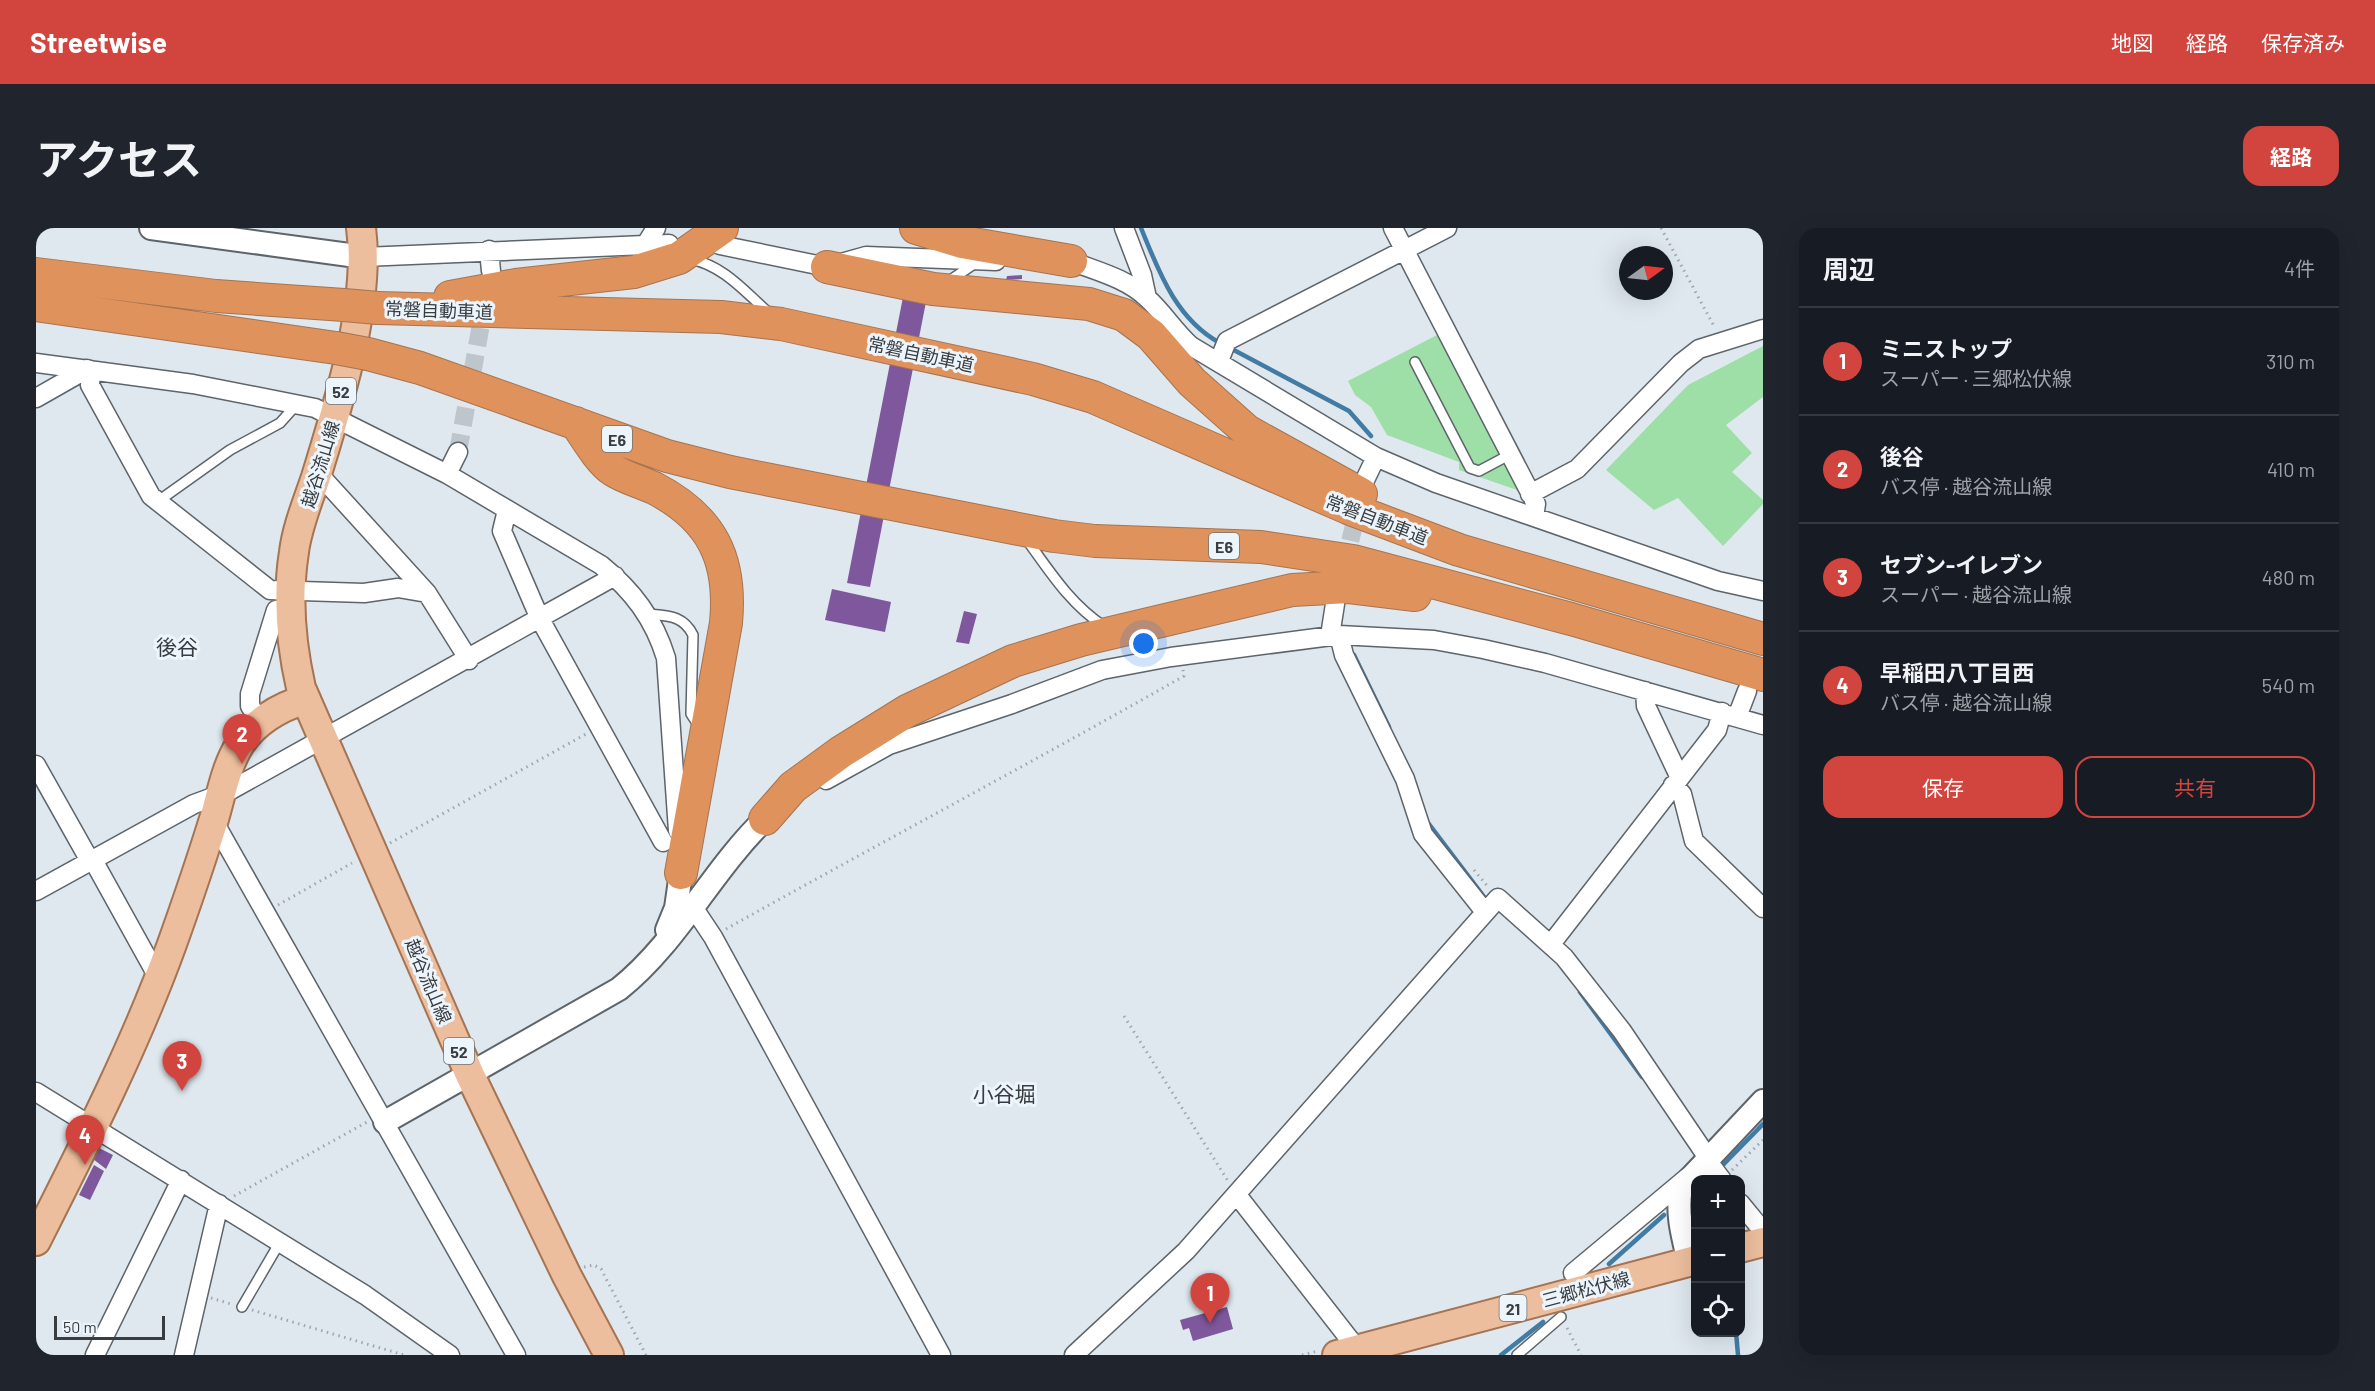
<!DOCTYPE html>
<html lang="ja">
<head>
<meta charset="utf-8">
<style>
	body { margin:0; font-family:Barlow,"Noto Sans JP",sans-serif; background:#20242c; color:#f1f3f6 }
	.controls { position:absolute; right:18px; bottom:18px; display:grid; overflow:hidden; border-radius:12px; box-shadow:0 6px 24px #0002 }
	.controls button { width:54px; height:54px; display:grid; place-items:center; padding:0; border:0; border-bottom:2px solid #363941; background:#171b24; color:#f1f3f6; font:30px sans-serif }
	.compass { position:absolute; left:1583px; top:18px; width:54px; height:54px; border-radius:50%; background:#171b24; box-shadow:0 6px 24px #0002; rotate:75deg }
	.scale { position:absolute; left:18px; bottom:15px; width:111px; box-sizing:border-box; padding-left:6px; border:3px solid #3a3d40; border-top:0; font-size:16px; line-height:21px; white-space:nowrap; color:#3a3d40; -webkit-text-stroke:4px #ecf5fc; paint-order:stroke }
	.you { position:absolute; left:1108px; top:416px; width:21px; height:21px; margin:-15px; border:4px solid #fff; border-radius:50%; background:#1a73e8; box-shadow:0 0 0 9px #1a73e833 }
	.badge { display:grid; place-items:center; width:39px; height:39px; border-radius:50%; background:#d2443e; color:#fff; font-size:20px; font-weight:700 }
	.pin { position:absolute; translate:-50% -50px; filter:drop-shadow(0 2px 3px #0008) }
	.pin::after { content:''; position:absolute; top:32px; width:21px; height:18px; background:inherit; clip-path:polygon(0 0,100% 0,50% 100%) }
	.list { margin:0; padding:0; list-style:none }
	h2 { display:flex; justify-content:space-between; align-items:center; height:78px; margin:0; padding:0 24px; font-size:26px }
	h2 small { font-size:20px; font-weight:400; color:#9ea1a6 }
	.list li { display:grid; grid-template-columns:39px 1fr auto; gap:18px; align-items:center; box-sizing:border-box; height:108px; padding:0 24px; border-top:2px solid #363941 }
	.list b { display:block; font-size:22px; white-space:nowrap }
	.list p { margin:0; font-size:20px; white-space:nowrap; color:#9ea1a6 }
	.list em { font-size:20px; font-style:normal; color:#9ea1a6 }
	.actions { display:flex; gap:12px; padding:18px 24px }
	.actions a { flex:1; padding:14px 0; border:2px solid #d2443e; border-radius:18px; text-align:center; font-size:21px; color:#d2443e }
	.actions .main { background:#d2443e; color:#fff }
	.icon { flex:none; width:33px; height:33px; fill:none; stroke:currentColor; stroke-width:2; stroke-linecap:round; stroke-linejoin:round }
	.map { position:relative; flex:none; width:1727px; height:1127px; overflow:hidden; border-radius:18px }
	header { display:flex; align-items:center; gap:36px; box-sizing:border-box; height:84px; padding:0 30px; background:#d2443e; color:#fff }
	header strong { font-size:28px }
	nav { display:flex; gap:33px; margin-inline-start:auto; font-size:21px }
	.intro { display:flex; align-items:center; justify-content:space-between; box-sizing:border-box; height:144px; padding:0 36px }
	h1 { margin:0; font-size:42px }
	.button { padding:15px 27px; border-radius:18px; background:#d2443e; color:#fff; font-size:21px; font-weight:700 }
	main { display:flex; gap:36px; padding:0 36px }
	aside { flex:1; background:#171b24; border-radius:18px; box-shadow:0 6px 24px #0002 }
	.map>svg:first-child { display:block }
	.green { fill:#9ddfa6 }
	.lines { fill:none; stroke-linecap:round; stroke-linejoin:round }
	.stream { stroke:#427ba3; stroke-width:4.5 }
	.building { fill:#7f579c }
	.minor-tunnel { stroke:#bec6cc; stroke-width:18; stroke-dasharray:18 9; stroke-linecap:butt }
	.service-casing { stroke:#5d646a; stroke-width:12 }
	.minor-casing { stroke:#5d646a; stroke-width:21 }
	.tertiary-casing { stroke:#5d646a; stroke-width:26 }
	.primary-casing { stroke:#a57452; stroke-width:32 }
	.motorway-casing { stroke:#a57452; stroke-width:34 }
	.path { stroke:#a0a6ac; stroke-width:3; stroke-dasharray:1.5 4.5; stroke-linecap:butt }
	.service { stroke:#fff; stroke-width:9 }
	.minor { stroke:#fff; stroke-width:18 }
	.tertiary { stroke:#fff; stroke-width:22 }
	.primary { stroke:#ecbe9d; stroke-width:28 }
	.motorway { stroke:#df925b; stroke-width:32 }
	.motorway-bridge-casing { stroke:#a57452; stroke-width:34; stroke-linecap:butt }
	.motorway-bridge { stroke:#df925b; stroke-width:32 }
	.labels { text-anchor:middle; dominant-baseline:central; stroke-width:6; stroke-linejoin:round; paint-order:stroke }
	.shield { fill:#ecf5fc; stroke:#6f7478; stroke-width:1.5 }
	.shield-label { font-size:16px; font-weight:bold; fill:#3a3d40 }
	.street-label { font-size:18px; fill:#3a3d40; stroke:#ecf5fc }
	.quarter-label { font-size:21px; fill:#3a3d40; stroke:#ecf5fc }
</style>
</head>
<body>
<header>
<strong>Streetwise</strong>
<nav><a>地図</a><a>経路</a><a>保存済み</a></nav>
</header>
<div class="intro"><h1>アクセス</h1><a class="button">経路</a></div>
<main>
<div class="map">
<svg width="1727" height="1127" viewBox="0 0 1727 1127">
	<rect width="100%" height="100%" fill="#dfe8ef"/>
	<path class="green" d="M1403,106L1484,263L1423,242V234L1351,207L1335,179L1319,167L1312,153Z
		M1727,118V169L1690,197L1716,225L1696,244L1727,272V276L1687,318L1642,270L1618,282L1570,242L1652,157Z"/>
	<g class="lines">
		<path class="stream" d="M1105,0C1123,44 1140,91 1184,115
			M1194,120L1313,183L1335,208
			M1318,427L1353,499
			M1393,596L1449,670
			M1544,764L1606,849
			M1683,941L1727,896
			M1573,1036L1628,987
			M1700,1104L1702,1127
			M1465,1127L1507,1094"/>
	</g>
	<path class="building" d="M986,47V51L970,52L971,48Z
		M867,69L890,74L834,359L811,355Z
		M796,361L855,374L849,404L789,392Z
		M928,383L941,386L933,416L920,414Z
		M63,920L77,927L70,941L57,931Z
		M58,937L68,943L54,972L43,967Z
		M1191,1079L1197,1101L1157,1113L1153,1100L1147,1102L1144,1092Z"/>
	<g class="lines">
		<path class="minor-tunnel" d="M422,224L449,74
			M1308,339L1323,276"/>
		<g class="service-casing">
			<path id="service" d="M654,31C687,37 709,64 733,85
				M913,53L938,36
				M1379,134L1434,240L1443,243L1475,226
				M121,274L194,222L244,195L261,176
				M991,312C1014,344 1035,377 1069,399
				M611,386C632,388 647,387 657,407L655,486L663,498
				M206,1079L244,1014
				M1481,1127L1525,1089"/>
		</g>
		<g class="minor-casing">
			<path id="minor" d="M1088,0L1106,47L1111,70
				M1357,0L1500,276L1498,289
				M610,16L620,0
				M684,17L791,39L830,28L960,33
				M453,22L455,43
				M328,29L633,16
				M1027,33H1035C1060,43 1090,50 1111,70C1127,84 1138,103 1155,118L1340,229L1400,255L1682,353L1727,363
				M1183,133L1191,113L1411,0
				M0,135L157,156L279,180L411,246L565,337C597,363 618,391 630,430L642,603
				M55,142L54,157L115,268L234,362L328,365L362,360L391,365
				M0,170L51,141
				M281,244L391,365L433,432
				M411,246L422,224
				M1328,254L1340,229
				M1494,266L1541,241L1645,135L1663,121L1727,101
				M471,282L466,303L504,391L627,614
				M1303,407L1308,427L1369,551L1387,606L1449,684
				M1294,408L1299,376
				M1609,463L1610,478L1643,548
				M1701,489L1711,463
				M224,494L214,478V466L240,382
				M0,537L54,633
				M790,552L853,517L976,476L1066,442L1135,429L1303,407L1398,412L1447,421L1509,435L1727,497
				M1637,557L1646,566L1658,613L1727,680
				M177,592L480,1127
				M57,632L123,751
				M0,663L158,576L193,563L579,348
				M657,679L677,709L905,1127
				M1515,716L1681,502L1686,484
				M0,864L329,1067L414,1127
				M1671,932L1686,952
				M1201,967L1322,1122
				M1704,975L1727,1003
				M1537,1045L1652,949
				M59,1127L145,952
				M148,1127L183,976
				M1038,1127L1150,1023L1462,670L1528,729L1586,803L1672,930"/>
		</g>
		<g class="tertiary-casing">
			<path id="tertiary" d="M115,0L328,29
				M631,702L640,680L645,645
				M349,894L583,761C642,714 675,643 729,591
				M1653,1034C1647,1009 1640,985 1645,960L1727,873"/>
		</g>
		<g class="primary-casing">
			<path id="primary" d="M325,0C335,75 302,177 280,249C272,273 261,299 258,324C251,368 255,416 265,460L434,847L531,1048L573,1127
				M0,1013C49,916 99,818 136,716C151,674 165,633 178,591C185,567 190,539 203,518C217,495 243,479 268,472
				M1704,1020L1727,1014
				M1301,1127L1660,1032"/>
		</g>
		<g class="motorway-casing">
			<path id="motorway" d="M880,0L926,14L1035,33
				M791,39L897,61L1053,76L1088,87L1115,107L1156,154L1211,203L1325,266
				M0,46L180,68L308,77
				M414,69L480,57L598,44L643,30L686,0
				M0,77L300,120
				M342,80L685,89L745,96L997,151L1057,169L1312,280L1423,322L1727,411
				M332,126L384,140L631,228L694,244L1018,308L1059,313L1225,319L1317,333L1535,391L1727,447
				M540,195C549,208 564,234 577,242C589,250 605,254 618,260C676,290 696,331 690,395L645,645
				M729,591L757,559L805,524L871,483L977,433L1045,412L1256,362L1313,359L1379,367"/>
		</g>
		<path class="path" d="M1625,0L1679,100
			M354,615L550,506
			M1438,642L1453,660
			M242,677L316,635
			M690,701C842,616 997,534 1148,448L1147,442
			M1088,788L1192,953
			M1696,942L1727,912
			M198,968L331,894
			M548,1039L558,1037L565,1041L610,1127
			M175,1070L195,1076
			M216,1082L368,1127
			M1531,1100L1545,1127
			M1266,1127L1282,1123"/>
		<use href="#service" class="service"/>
		<use href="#minor" class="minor"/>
		<use href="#tertiary" class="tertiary"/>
		<use href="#primary" class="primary"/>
		<use href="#motorway" class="motorway"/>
		<g class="motorway-bridge-casing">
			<path id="motorway-bridge" d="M308,77L342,80
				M300,120L332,126"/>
		</g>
		<use href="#motorway-bridge" class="motorway-bridge"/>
	</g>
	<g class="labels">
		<g class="shield">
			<rect x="290" y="150" width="30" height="26" rx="4.5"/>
			<rect x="566" y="198" width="30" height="26" rx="4.5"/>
			<rect x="1173" y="305" width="30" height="26" rx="4.5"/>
			<rect x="408" y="810" width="30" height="26" rx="4.5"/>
			<rect x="1463.5" y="1067" width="27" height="26" rx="4.5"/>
		</g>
		<g class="shield-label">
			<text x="305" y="163">52</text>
			<text x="581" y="211">E6</text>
			<text x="1188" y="318">E6</text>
			<text x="423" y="823">52</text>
			<text x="1477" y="1080">21</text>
		</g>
		<g class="street-label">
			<text transform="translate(403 82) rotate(2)">常磐自動車道</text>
			<text transform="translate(885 126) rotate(12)">常磐自動車道</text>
			<text transform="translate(284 236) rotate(-73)">越谷流山線</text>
			<text transform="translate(1341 291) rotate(21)">常磐自動車道</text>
			<text transform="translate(393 753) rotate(67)">越谷流山線</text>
			<text transform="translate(1550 1061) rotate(-15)">三郷松伏線</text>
		</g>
		<g class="quarter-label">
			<text x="141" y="418">後谷</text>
			<text x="968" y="865">小谷堀</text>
		</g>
	</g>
</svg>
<div class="controls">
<button>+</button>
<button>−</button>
<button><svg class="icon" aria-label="locate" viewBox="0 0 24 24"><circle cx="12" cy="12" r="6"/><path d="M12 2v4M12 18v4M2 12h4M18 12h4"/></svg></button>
</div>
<svg class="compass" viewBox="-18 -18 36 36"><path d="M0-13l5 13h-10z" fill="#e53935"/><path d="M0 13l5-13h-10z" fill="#9ea1a6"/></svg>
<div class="scale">50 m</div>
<div class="you"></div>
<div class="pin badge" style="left:1174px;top:1095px">1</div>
<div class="pin badge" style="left:206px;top:536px">2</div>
<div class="pin badge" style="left:146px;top:863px">3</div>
<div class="pin badge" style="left:49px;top:937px">4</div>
</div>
<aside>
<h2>周辺<small>4件</small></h2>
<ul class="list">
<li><span class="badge">1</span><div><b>ミニストップ</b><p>スーパー · 三郷松伏線</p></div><em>310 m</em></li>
<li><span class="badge">2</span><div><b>後谷</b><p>バス停 · 越谷流山線</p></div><em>410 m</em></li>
<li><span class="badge">3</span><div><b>セブン-イレブン</b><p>スーパー · 越谷流山線</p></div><em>480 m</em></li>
<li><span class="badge">4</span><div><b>早稲田八丁目西</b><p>バス停 · 越谷流山線</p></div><em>540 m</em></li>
</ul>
<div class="actions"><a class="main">保存</a><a>共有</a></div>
</aside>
</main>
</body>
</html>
